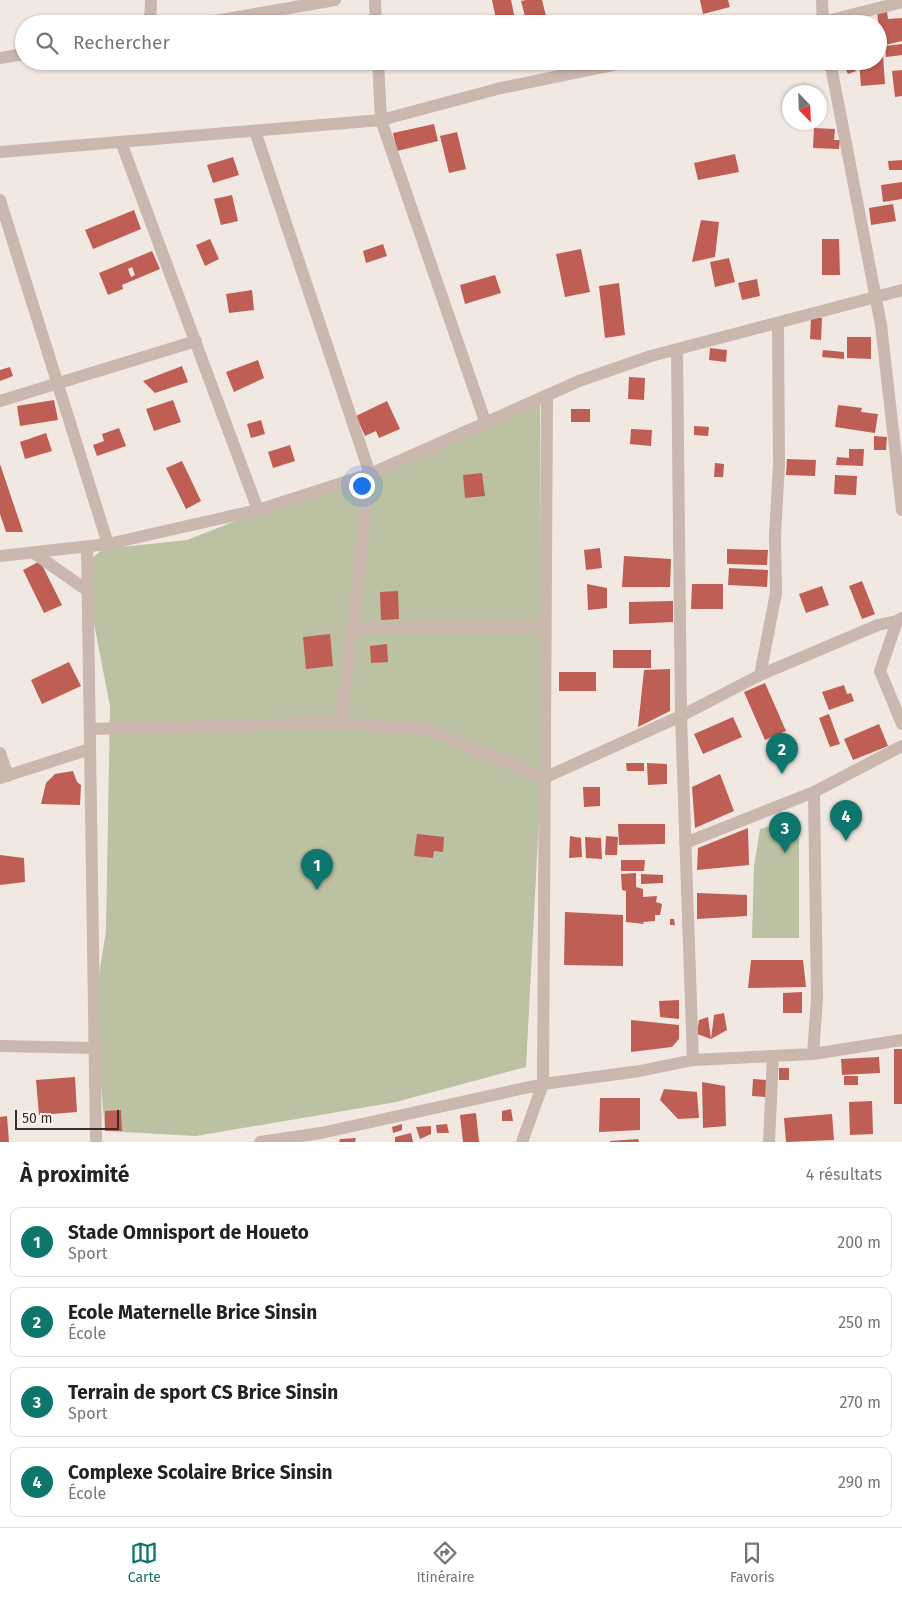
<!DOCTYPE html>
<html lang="fr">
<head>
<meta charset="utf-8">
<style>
	body { margin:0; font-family:"Fira Sans",sans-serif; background:#f2f2f2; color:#222 }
	.compass { position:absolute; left:782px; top:85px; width:45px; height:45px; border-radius:50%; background:#fff; box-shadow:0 1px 4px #0004; rotate:157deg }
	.scale { position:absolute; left:15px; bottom:12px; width:104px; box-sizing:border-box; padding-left:5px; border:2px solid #392e2c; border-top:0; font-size:14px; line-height:18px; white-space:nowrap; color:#392e2c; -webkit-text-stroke:4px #faf3ee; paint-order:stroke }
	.you { position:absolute; left:361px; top:485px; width:18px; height:18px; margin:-12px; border:4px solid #fff; border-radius:50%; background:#1a73e8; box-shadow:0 0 0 8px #1a73e833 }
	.badge { display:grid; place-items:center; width:32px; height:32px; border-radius:50%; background:#0f766e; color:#fff; font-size:16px; font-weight:700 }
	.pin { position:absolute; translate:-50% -41px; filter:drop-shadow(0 1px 2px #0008) }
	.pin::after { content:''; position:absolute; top:26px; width:18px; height:15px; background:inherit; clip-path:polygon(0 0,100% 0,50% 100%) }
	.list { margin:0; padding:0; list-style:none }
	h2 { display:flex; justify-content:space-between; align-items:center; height:65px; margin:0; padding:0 20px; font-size:21px }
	h2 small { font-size:16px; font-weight:400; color:#767676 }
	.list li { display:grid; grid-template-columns:32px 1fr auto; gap:15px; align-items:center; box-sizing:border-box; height:70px; margin:0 10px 10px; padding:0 10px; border:1px solid #e0e0e0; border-radius:10px }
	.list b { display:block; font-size:19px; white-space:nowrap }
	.list p { margin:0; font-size:16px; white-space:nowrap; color:#767676 }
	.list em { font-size:16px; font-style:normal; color:#767676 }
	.icon { flex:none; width:28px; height:28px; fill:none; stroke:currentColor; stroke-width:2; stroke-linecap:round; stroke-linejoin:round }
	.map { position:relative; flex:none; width:902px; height:1142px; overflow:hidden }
	.search { position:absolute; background:#fff; box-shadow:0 1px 4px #0004; left:15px; right:15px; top:15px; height:55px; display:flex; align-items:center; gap:12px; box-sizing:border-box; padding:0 18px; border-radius:28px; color:#767676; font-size:19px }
	.sheet { height:385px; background:#fff }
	nav { display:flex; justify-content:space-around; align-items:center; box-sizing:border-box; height:70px; border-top:1px solid #e0e0e0; background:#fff; font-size:14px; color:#767676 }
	nav a { display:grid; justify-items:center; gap:2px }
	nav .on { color:#0f766e }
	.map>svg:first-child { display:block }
	.green { fill:#bbc1a2 }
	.building { fill:#be5e54; fill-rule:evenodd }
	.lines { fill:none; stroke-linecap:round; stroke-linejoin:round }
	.minor { stroke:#cab7ae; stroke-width:12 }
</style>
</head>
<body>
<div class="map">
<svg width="902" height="1142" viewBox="0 0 902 1142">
	<rect width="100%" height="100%" fill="#f2e8e2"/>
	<path class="green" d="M540,402L541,781L526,1067L396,1102L196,1136L105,1131L98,1051L92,1019L106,931L110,706L91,608V559L103,549L187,540Z
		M791,819L799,821V938H752L754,866L760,829Z"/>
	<path class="building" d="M492,0H511L516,24H497Z
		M526,0H542L547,20L527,24L521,1Z
		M700,0H728L730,7L703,14Z
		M887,11L888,19L902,18V41L881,46L877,12Z
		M902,44V55L886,57L885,46Z
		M878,56H883L885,84L861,86L859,61H878Z
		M842,61H852L856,71L848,74Z
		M902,70V96L895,97L892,71Z
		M434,124L438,141L397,151L393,133Z
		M814,128L835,129L834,140H840L839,149L813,148Z
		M457,132L466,169L449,173L440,136Z
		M735,154L739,172L698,180L694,163Z
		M233,157L239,175L213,183L207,165Z
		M902,160V170H889L888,161Z
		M902,182V199L883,202L881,185Z
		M232,195L238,221L221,225L214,199Z
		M893,204L896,221L871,225L869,208Z
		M134,210L141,229L93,249L85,230Z
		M701,220L719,222L715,257L692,262Z
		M210,239L219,259L205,266L196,245Z
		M822,239H839L840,275H822Z
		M383,244L387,256L366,263L363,251Z
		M581,249L590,292L565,297L556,254Z
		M152,251L160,269L122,285L123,289L108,295L99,273ZM132,267L135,275L131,277L128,269Z
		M729,258L735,282L715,287L710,262Z
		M495,275L501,293L465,304L460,285Z
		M757,279L760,296L742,300L738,283Z
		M619,283L625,335L605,338L599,286Z
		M252,290L254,310L229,313L226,294Z
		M811,318H822L821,340L810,339Z
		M847,337H871V359L847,358Z
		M710,348L727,350L726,362L709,360Z
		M823,350L844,352V359L822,357Z
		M258,360L264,378L234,392L226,372Z
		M182,366L188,382L155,393L143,381Z
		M10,367L13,376L0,381V370Z
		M629,377L645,378L644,400L628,399Z
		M54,400L58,420L20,426L17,406Z
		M173,400L181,422L154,431L146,409Z
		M387,401L400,429L379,438L376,431L365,436L356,416Z
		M838,405L862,408L861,412L878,414L875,433L835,427Z
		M571,409H590V422H571Z
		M261,420L265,434L251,438L247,424Z
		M694,426L709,427L708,436L694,435Z
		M119,428L126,446L97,456L93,445L104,441L102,434Z
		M631,429L652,430L651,446L630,444Z
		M46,433L52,451L25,459L20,442Z
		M874,436L887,437L886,450H874Z
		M290,445L295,461L273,468L268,452Z
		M849,449H864L863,466L836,465L837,457L849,458Z
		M787,459L816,460L815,476L786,475Z
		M182,461L201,501L186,509L166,468Z
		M715,463L724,464L723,477H714Z
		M0,464L23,532H6L0,514Z
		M482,473L485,496L465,498L463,475Z
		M835,475L857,476L856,495L834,494Z
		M600,548L602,568L586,570L584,550Z
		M727,549L768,550L767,565L727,564Z
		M624,556L671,559L670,587H622Z
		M40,561L62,605L44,613L23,570Z
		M729,568L768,570L767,587L728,585Z
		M862,581L875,614L862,619L849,586Z
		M587,584L607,588V608L588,610Z
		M692,584H723V609H691Z
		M822,586L829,605L806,613L799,594Z
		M398,591L399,619L381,620L380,592Z
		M673,601V622L629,624V602Z
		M330,634L333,666L306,669L303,637Z
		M387,644L388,662L371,663L370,646Z
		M613,650H651V668H613Z
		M69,662L81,686L42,704L31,680Z
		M670,669V711L638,727L644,670Z
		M559,672H596V691H559Z
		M765,683L786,731L765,740L744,692Z
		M844,685L847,694L851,693L854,701L829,710L822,692Z
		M829,714L840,744L830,747L819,718Z
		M733,717L742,737L703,754L694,734Z
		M879,724L888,746L853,760L844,739Z
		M626,763H644V771H627Z
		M647,763L667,764V784L648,785Z
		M73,771L77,782L81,785L80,805L41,804L46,783L55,774Z
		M720,774L734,811L695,828L692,787Z
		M583,787H600V806L584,807Z
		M618,824H665V844L619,845Z
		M748,828L749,865L697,870L698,848Z
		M417,834L444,837L443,852L434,851L433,858L414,856Z
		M570,836L581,838L582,857L569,858Z
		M606,836L618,837L617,855H605Z
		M585,837L601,838L602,859L586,858Z
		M0,855L24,858L25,882L0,885Z
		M621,860H645L644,871H621Z
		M636,873V887L643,889V897L657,896L656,902L662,904L660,915H655V921L643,922L644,924L626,922V891L622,890L621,874Z
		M641,874L663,875V883L641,884Z
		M697,893L747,895V916L697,919Z
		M565,912L623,915V966L564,965Z
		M670,919H674L675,925H670Z
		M751,960H803L806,987L748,988Z
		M802,992V1013H783V993Z
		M679,1000V1019L660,1017L659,1001Z
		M724,1013L727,1030L711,1039L714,1015Z
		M708,1017L711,1039L697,1034L699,1020Z
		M631,1020L679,1025V1039L672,1047L631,1052Z
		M894,1049H902V1104H894Z
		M879,1057L880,1073L842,1075L841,1059Z
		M779,1068H789V1080H779Z
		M844,1076H858V1085H844Z
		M75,1077L77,1112L39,1115L36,1080Z
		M753,1079L767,1080L766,1097L752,1096Z
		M702,1082L725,1086L726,1126L703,1128Z
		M664,1089L697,1092L699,1118L678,1119L660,1100Z
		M600,1098H640V1130L599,1132Z
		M872,1101L873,1134L850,1135L849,1102Z
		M511,1109L513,1121H502V1111Z
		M121,1110L122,1131H105V1111Z
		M476,1113L479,1142H463L460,1115Z
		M832,1114L834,1140L786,1142L784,1118Z
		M7,1116L9,1142H0V1117Z
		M402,1124V1130L393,1133L392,1127Z
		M447,1124L449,1133H437L436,1125Z
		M431,1126V1134L420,1139L416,1127Z
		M411,1133L413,1142H395V1137Z
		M356,1138L355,1142H339L340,1139Z
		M638,1139L639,1142H610V1141Z"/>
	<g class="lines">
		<path class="minor" d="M375,0L376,24
			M822,0L823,24
			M150,24L151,0
			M198,24L335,0
			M815,24L902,2
			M0,58L24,54
			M378,61L381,120L486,424
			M830,61L881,325L902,510
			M255,131L370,474L341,723
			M121,142L258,510
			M0,152L381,120L501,88L632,61
			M0,200L108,544
			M677,349L681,716L693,1060
			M0,401L196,341
			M87,547L96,1142
			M34,553L88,591
			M0,556L108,544L258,510L370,474L579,381L651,356L902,290
			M902,618L897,621L880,671L902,724
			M353,628L546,627
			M760,675L776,593L775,536L779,464L778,323
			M90,729L341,723L430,730L544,778L681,716L760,675L878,625L897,621
			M0,753L8,776
			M0,778L90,749
			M685,843L814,792L902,746
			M0,1046L95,1048
			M813,1054L817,999L814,792
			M260,1142L321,1133L543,1084L640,1071L693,1060L813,1054L902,1040
			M522,1142L543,1084L547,396
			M769,1142L773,1056"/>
	</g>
</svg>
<svg class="compass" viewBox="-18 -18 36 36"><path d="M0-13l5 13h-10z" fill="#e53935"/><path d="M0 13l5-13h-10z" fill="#767676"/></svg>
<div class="scale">50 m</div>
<div class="you"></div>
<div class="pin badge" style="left:317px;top:890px">1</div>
<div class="pin badge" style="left:782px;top:774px">2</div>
<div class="pin badge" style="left:785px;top:853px">3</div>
<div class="pin badge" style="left:846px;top:841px">4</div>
<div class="search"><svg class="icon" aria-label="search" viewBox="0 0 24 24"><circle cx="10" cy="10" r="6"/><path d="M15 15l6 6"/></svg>Rechercher</div>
</div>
<section class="sheet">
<h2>À proximité<small>4 résultats</small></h2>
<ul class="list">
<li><span class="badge">1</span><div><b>Stade Omnisport de Houeto</b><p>Sport</p></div><em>200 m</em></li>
<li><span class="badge">2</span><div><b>Ecole Maternelle Brice Sinsin</b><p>École</p></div><em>250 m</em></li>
<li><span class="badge">3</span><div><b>Terrain de sport CS Brice Sinsin</b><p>Sport</p></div><em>270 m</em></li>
<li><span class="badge">4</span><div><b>Complexe Scolaire Brice Sinsin</b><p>École</p></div><em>290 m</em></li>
</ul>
</section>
<nav>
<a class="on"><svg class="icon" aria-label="map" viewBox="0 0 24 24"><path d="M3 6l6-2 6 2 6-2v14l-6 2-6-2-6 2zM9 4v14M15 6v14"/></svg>Carte</a>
<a><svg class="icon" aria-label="directions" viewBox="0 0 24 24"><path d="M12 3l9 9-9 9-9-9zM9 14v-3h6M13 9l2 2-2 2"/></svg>Itinéraire</a>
<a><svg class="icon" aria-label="saved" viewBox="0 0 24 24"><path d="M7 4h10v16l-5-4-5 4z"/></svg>Favoris</a>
</nav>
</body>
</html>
